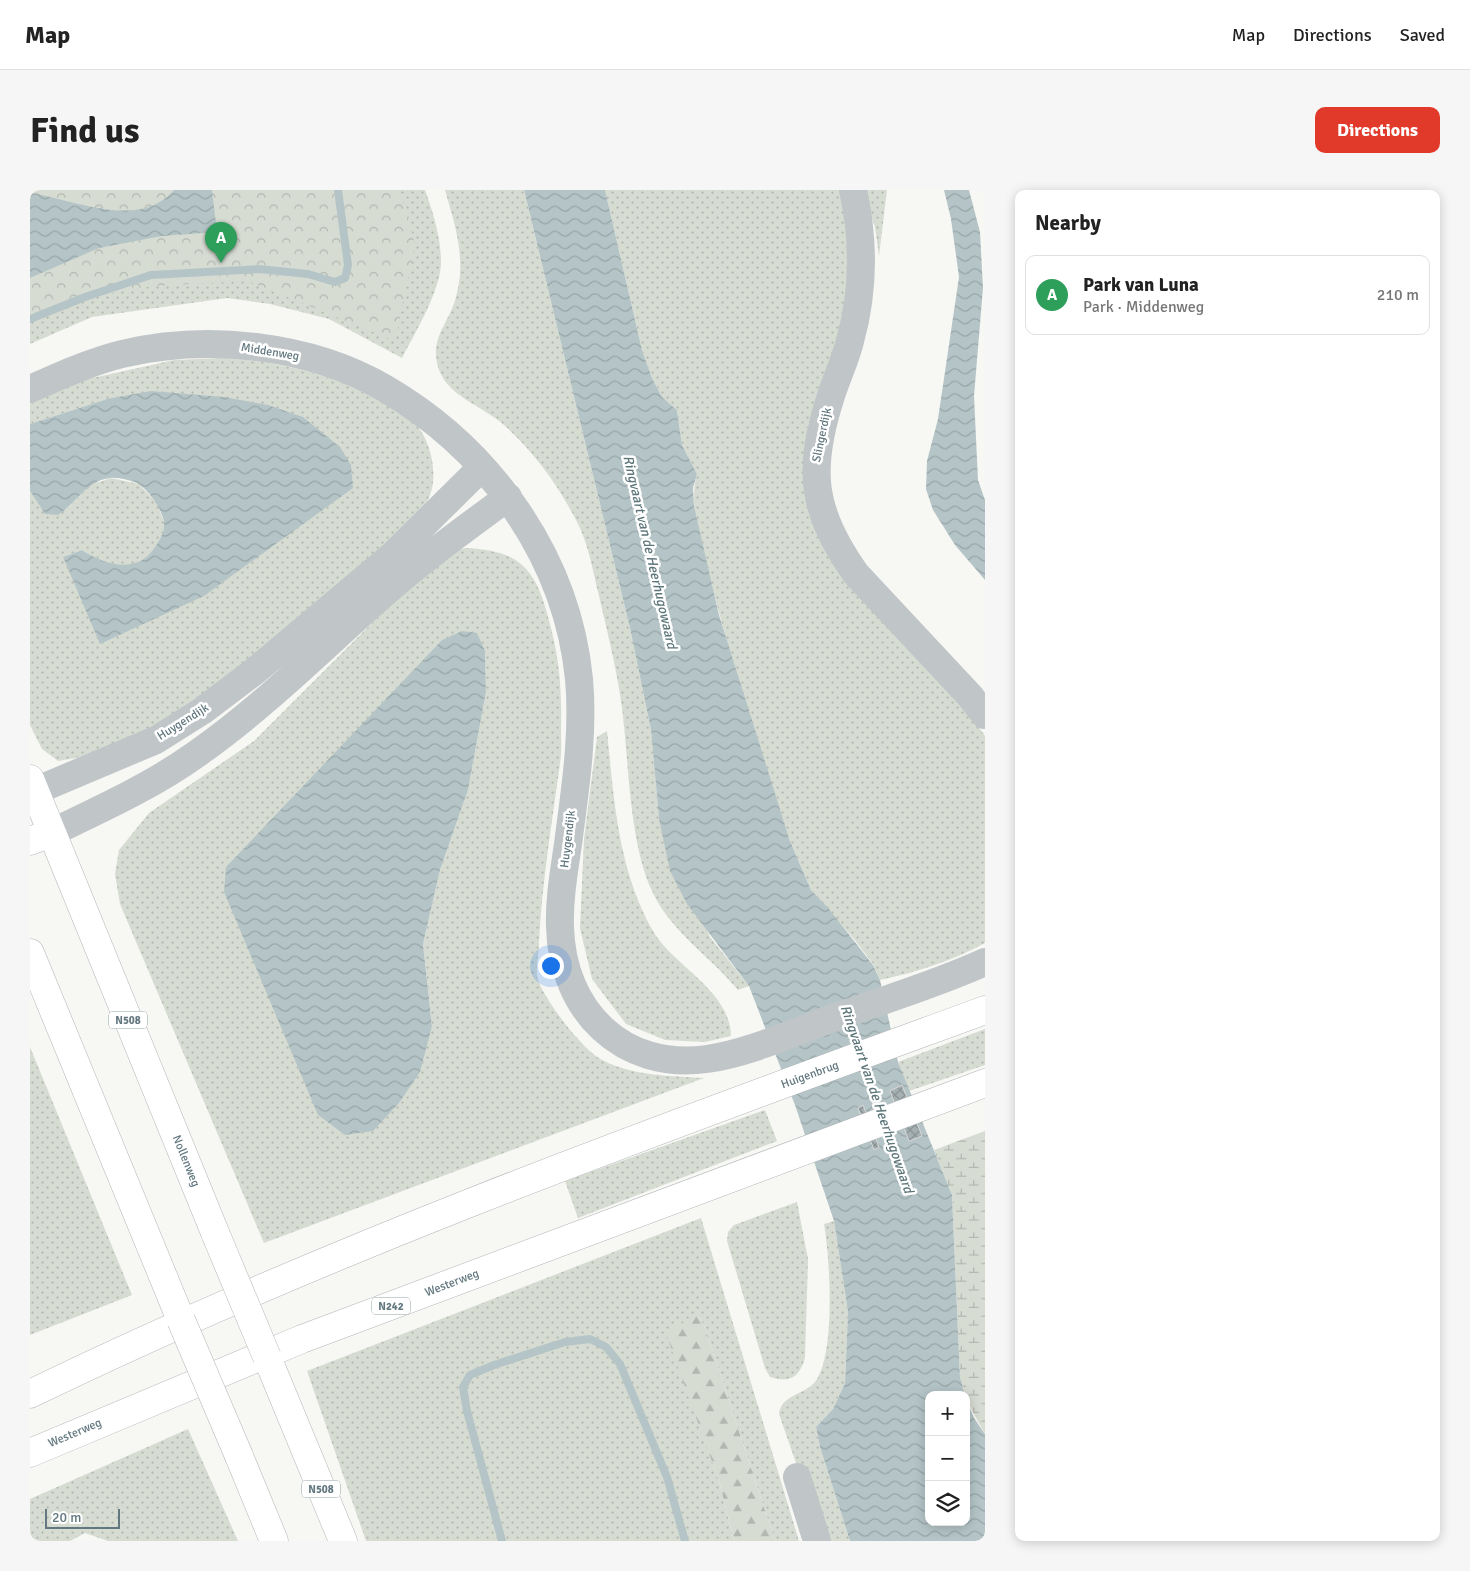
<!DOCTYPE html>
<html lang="en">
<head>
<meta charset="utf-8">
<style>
	body { margin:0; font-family:Signika,sans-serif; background:#f6f6f6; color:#222 }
	.controls { position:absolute; right:15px; bottom:15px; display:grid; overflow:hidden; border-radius:10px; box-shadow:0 2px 12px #0003 }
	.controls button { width:45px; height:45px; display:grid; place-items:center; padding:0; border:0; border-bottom:1px solid #e0e0e0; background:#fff; color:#222; font:25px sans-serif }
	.scale { position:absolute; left:15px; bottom:12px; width:75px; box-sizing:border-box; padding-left:5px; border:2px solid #62777f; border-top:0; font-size:14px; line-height:18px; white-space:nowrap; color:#62777f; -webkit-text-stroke:4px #fff; paint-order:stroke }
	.you { position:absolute; left:520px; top:775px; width:18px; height:18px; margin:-12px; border:4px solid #fff; border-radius:50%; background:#1a73e8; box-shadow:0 0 0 8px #1a73e833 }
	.badge { display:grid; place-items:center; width:32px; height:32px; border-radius:50%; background:#e13a2a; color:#fff; font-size:16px; font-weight:700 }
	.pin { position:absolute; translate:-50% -41px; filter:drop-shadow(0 1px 2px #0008) }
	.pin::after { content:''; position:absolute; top:26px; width:18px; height:15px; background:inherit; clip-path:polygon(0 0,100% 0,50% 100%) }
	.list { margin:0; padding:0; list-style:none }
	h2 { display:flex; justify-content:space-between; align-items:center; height:65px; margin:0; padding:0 20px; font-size:21px }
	h2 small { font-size:16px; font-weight:400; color:#767676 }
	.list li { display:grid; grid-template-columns:32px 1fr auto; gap:15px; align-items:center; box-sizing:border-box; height:80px; margin:0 10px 10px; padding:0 10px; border:1px solid #e0e0e0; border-radius:10px }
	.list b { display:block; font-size:19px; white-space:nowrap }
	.list p { margin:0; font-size:16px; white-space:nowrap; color:#767676 }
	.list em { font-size:16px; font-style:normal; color:#767676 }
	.icon { flex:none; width:28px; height:28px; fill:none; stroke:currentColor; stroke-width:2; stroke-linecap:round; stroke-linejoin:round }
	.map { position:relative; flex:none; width:955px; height:1351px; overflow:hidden; border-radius:10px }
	header { display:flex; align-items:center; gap:30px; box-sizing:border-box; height:70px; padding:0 25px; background:#fff; border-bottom:1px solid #e0e0e0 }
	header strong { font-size:24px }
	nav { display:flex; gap:28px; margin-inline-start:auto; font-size:18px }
	.intro { display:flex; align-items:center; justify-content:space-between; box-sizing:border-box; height:120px; padding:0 30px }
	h1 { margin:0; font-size:35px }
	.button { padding:12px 22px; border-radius:10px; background:#e13a2a; color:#fff; font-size:18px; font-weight:700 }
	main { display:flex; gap:30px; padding:0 30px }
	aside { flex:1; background:#fff; border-radius:10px; box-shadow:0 2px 12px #0003 }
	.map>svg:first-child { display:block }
	.grass { fill:url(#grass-dots); fill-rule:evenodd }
	.forest { fill:url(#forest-firs) }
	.wetland { fill:url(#wetland-marsh) }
	.park { fill:url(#park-crowns) }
	.water { fill:url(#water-waves) }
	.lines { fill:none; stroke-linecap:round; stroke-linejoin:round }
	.stream { stroke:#b5c5c7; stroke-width:8 }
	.building { fill:url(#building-cross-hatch); stroke:#d9d8d6 }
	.major-casing { stroke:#b1b8ba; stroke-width:29 }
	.highway-casing { stroke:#b1b6b9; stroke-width:29 }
	.minor { stroke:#c0c5c8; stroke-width:28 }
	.major { stroke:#fff; stroke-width:28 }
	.highway { stroke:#fff; stroke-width:28 }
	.major-bridge-casing { stroke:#b1b8ba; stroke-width:29; stroke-linecap:butt }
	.highway-bridge-casing { stroke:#b1b6b9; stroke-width:29; stroke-linecap:butt }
	.major-bridge { stroke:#fff; stroke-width:28 }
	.highway-bridge { stroke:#fff; stroke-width:28 }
	.labels { text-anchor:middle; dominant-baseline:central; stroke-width:5; stroke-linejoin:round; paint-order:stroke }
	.shield { fill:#fff; stroke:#91a0a5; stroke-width:1 }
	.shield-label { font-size:11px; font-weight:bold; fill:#62777f }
	.street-label { font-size:12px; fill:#62777f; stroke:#fff }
	.water-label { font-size:14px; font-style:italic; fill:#5d767a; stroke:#fff }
</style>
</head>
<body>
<header>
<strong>Map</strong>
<nav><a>Map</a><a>Directions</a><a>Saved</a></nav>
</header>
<div class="intro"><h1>Find us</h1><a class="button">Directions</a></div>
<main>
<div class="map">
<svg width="955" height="1351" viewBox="0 0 955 1351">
	<defs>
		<pattern id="grass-dots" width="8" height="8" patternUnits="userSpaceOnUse" patternTransform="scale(1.25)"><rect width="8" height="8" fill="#d7dcd3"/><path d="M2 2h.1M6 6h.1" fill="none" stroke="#b2b7b0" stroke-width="1.8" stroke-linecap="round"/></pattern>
		<pattern id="forest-firs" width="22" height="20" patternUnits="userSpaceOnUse" patternTransform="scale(1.25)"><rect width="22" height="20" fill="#d7dcd3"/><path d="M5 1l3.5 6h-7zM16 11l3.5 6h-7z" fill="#b2b7b0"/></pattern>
		<pattern id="wetland-marsh" width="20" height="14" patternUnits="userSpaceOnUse" patternTransform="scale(1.25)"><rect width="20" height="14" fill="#d7dcd3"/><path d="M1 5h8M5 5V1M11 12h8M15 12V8" fill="none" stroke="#b2b7b0"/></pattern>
		<pattern id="park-crowns" width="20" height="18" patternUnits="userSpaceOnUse" patternTransform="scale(1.25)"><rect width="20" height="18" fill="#d7dcd3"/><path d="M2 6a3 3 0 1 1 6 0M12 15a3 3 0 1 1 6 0" fill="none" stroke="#b2b7b0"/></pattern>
		<pattern id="water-waves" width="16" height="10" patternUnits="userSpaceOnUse" patternTransform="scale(1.25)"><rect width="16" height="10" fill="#b5c5c7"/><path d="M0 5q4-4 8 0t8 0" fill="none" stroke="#97a5a7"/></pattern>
		<pattern id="building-cross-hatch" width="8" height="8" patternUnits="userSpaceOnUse" patternTransform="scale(1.25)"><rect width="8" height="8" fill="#a5b0b3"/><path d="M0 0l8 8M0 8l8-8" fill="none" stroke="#8a9497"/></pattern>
	</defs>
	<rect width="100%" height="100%" fill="#f7f7f4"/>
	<path class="grass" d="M182,0H395C403,22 411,48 411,72C411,100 385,143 372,168L299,129L240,114L197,108L62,127L0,154V88Z
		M415,0H494L600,438L621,540L629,629L680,747L719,796L708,800C681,767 640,741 622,701C601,656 599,585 594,536C590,492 579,449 569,406C563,382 559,355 547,332C529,296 504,262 474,235C453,216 419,207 409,180C398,149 419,134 426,107C428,100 429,92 430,85C432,55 423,28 415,0Z
		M575,0H812L820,88L807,154L778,235L774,290L955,546V753C922,771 887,782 850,790L843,774L824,749L781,700L760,651C732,562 701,474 679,384C671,352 658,316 667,284L652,255L647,220L632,207L622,188L612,160Z
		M832,0H857L849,66L845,37Z
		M195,168C253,173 297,182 348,210C358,216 373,221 381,229C401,247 410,286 398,310C394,317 389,323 385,330L191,498L132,534L82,556L46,568L28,571L12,559L0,535V301L15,323L37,319L60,295L81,288L109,294L127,313L135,335L132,347L119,366L103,375H83L69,371L52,360L33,367L174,406L77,209L0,234V210L44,192L144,170Z
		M435,358C485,360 504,375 517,423C529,465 532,495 531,539C531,550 532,562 530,573C522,633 512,692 509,753C509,763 505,780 508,790C516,812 554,862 574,871C605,886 641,886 674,888L234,1053L90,714L85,684L89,660L119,623L224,551L370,405L416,364ZM432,441L455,462L456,502L438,600L410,680L393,754L402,836L369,913Z
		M577,541C584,610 588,680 623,741C643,776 700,800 701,846L675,852L635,850L596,834L562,789L550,738L554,649L567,547Z
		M955,839V875L879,901L868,872Z
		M0,857L102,1105L0,1145Z
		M735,920L747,951L548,1028L535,991Z
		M767,1012L778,1069L775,1168C769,1188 760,1193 740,1187L735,1178L697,1051L698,1042L704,1035Z
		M671,1028L769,1351H745L674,1135L668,1126L664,1217L689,1291L704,1351H336L277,1181Z
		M804,1031L818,1122L815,1193L803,1219L786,1237L790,1257L820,1351H793L749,1224C751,1205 774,1205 785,1192C806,1165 800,1068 794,1034Z
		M158,1239L208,1351H78L55,1343L40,1351H0V1309Z"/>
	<path class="forest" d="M668,1126L674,1135L745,1351H704L689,1291L635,1141Z"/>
	<path class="wetland" d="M955,941V1244L937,1211L930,1187L922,1005L904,960Z"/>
	<path class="park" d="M0,0H370L385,54L365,151L218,91L124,96L45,109L0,127Z"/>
	<path class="water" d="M144,0H182L187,42L132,46L69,58L0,88V3C43,9 109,41 144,0Z
		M494,0H575L612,160L622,188L632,207L647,220L652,255L667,284L663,298L664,316L689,425L760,651L781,700L799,719L843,775L850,790L868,872L922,1005L930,1187L935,1205H899V1332H936V1209L944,1228L955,1244V1351H820L790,1257L786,1237L803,1219L815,1193L818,1122L804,1031L765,915L719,796L657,714L640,681L629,629L621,540L600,438Z
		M914,0H939L950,42L953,98L944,206L948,290L955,310V390L925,355L903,320L896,299L897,271L908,229L929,87L921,29Z
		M121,201L194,207L238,215L273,227L310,257L321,275L323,298L174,406L70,454L33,367L52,360C75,375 107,385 125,357C129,351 134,344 134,336C135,323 120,302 110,295C105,291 87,287 80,288C56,291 47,313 28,325L15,324L0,301V234L77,209Z
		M432,441L447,443L455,461L456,502L438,600L410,680L393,754L402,836L390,882L369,913L343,941L315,945L288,925L194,702L196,677L412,450Z"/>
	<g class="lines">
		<path class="stream" d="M0,129L55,107L121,85L229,79L278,84L305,92L315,88L318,75L308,0
			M472,1351L437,1221L433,1197L440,1185L464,1175L535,1152L560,1149L576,1157L590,1174L637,1287L655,1351"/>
	</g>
	<path class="building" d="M872,895L892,946L879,951L860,901Z
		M833,915L849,957L844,960L828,918Z"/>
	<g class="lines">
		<g class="major-casing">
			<path id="major" d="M0,589L186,1045
				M0,651L21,643
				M237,1167L313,1351"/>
		</g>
		<g class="highway-casing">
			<path id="highway" d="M0,763L151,1130
				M0,1204C309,1054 633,938 955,820
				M0,1263L272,1149L955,893
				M209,1266L244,1351"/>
		</g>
		<path class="minor" d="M823,0C834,50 834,101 820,151C815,171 806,189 800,209C777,281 782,322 826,384L940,506L955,525
			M0,199C30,186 60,172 92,164C177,144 279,154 356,199C460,260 537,367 549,489C554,544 545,600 538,654C534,682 529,709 530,737C532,820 592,881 677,869C720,863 766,841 806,827C856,809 907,794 955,772
			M5,601L126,550L172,521L225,481L363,365L452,277
			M21,643C71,619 122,596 168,563C236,515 295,455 358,400C396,367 437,337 478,307
			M767,1287L787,1351"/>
		<use href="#major" class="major"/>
		<use href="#highway" class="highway"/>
		<g class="major-bridge-casing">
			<path id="major-bridge" d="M186,1045L237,1167"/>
		</g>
		<g class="highway-bridge-casing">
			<path id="highway-bridge" d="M151,1130L209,1266"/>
		</g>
		<use href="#major-bridge" class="major-bridge"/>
		<use href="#highway-bridge" class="highway-bridge"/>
	</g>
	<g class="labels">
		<g class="shield">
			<rect x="79" y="821.5" width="38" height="17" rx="4"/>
			<rect x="342" y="1107.5" width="38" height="17" rx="4"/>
			<rect x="272" y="1290.5" width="38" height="17" rx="4"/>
		</g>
		<g class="shield-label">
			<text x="98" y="830">N508</text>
			<text x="361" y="1116">N242</text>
			<text x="291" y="1299">N508</text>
		</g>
		<g class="street-label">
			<text transform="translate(240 162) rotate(9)">Middenweg</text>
			<text transform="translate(792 245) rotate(-78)">Slingerdijk</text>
			<text transform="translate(153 532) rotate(-32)">Huygendijk</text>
			<text transform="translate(538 649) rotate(-83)">Huygendijk</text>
			<text transform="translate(780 885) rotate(-20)">Huigenbrug</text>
			<text transform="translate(156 971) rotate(68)">Nollenweg</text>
			<text transform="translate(422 1093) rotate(-21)">Westerweg</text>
			<text transform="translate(45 1243) rotate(-23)">Westerweg</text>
		</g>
		<g class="water-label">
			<text transform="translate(620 362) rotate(77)">Ringvaart van de Heerhugowaard</text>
			<text transform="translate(847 909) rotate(71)">Ringvaart van de Heerhugowaard</text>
		</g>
	</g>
</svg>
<div class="controls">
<button>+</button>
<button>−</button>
<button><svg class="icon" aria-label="layers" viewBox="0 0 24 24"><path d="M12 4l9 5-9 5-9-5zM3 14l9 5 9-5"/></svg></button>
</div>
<div class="scale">20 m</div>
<div class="you"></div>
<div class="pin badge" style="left:191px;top:73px;background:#2e9e5b">A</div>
</div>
<aside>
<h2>Nearby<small></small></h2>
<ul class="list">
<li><span class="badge" style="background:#2e9e5b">A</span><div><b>Park van Luna</b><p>Park · Middenweg</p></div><em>210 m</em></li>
</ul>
</aside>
</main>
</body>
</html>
